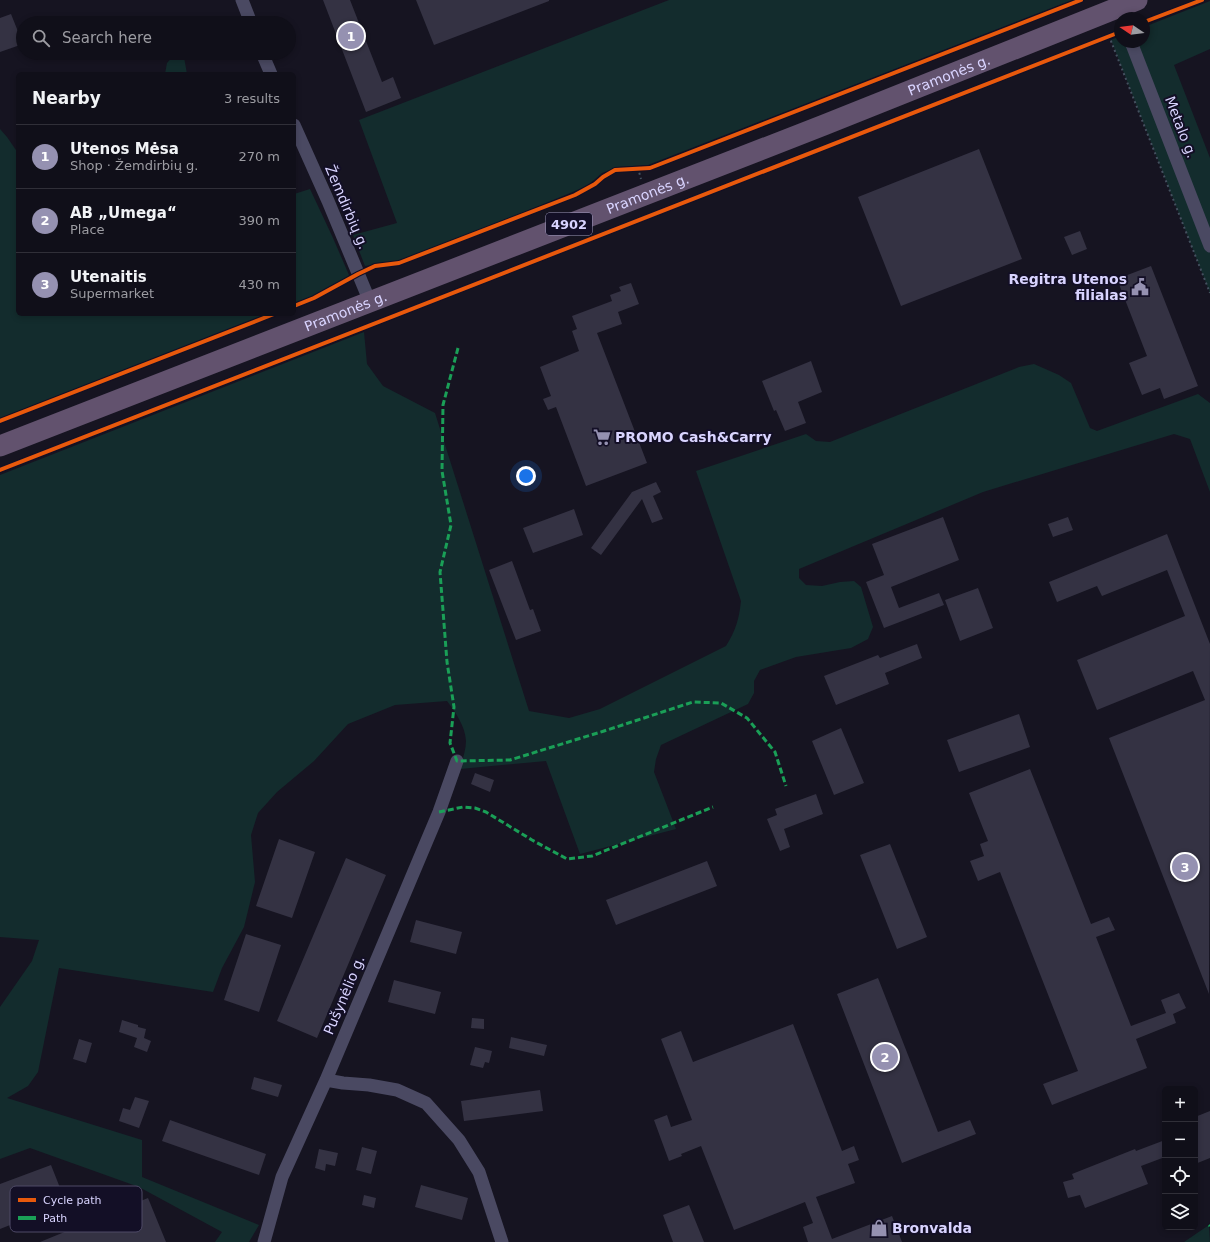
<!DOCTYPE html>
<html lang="en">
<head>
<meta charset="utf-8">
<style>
	body { margin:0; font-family:"DejaVu Sans",sans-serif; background:#1e1d26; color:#f1f3f6 }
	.controls { position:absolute; right:12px; bottom:12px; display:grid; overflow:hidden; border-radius:6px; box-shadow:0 2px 6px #0003 }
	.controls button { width:36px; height:36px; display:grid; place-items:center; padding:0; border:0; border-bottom:1px solid #302f38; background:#100f19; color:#f1f3f6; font:20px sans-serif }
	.compass { position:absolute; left:1114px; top:12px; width:36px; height:36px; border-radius:50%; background:#100f19; box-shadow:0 2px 6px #0003; rotate:283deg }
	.you { position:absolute; left:526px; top:476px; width:14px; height:14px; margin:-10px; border:3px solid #fff; border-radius:50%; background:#1a73e8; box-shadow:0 0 0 6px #1a73e833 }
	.badge { display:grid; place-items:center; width:26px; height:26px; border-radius:50%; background:#9591b1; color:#fff; font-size:13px; font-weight:700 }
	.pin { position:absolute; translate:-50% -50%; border:2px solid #fff; box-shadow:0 1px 4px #0006 }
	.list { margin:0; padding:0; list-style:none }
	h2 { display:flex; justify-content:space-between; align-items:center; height:52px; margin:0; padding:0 16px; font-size:17px }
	h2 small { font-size:13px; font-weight:400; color:#9c9ca2 }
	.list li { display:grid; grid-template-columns:26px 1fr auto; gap:12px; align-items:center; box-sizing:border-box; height:64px; padding:0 16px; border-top:1px solid #302f38 }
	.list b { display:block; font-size:15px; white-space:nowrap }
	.list p { margin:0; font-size:13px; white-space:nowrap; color:#9c9ca2 }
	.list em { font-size:13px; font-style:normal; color:#9c9ca2 }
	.icon { flex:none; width:22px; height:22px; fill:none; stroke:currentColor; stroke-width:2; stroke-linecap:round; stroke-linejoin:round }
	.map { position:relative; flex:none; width:1210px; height:1242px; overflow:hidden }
	.search { position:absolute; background:#100f19; box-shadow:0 2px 6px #0003; left:16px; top:16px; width:280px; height:44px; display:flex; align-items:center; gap:10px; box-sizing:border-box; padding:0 14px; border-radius:22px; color:#9c9ca2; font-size:15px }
	.panel { position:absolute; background:#100f19; box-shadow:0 2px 6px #0003; left:16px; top:72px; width:280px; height:244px; border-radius:6px }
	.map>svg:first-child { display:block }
	.green { fill:#132c2d }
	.building { fill:#343243 }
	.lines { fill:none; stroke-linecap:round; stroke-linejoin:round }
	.path { stroke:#44505f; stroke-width:2; stroke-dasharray:2 3; stroke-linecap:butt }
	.minor { stroke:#4a4962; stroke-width:13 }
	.trunk { stroke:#62526e; stroke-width:21 }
	.quiet { stroke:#1a9f57; stroke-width:3; stroke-dasharray:6 3; stroke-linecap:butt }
	.cycleway-casing { stroke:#130f26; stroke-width:6 }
	.cycleway { stroke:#e8590c; stroke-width:4 }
	.labels { text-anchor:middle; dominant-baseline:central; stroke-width:4; stroke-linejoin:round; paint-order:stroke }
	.shield { fill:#130f26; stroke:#9e99be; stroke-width:1 }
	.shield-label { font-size:13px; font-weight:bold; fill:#d9d4ff }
	.street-label { font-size:14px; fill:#d9d4ff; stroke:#130f26 }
	.poi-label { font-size:14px; font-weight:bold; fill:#d9d4ff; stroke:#130f26; text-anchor:start }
	.key { fill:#130f26; stroke:#4e4a67; stroke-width:1 }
	.key-label { font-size:11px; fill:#d9d4ff }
</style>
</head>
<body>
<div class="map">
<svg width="1210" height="1242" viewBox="0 0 1210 1242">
	<rect width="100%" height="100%" fill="#161421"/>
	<path class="green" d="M669,0H1072L648,165L618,167L602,173L587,186L481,230L402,260L365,266L353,235L397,223L359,120Z
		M1210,1V49L1174,65L1210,158V293L1111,40L1120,36V42H1144V27Z
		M175,54H181L184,57L187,74H165L167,63Z
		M0,129L7,137L18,153V314H267L0,418Z
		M310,189L333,238L349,275L346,280L313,296L294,303V194Z
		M364,332L367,364L383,386L435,413L529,711L569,718L600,709L726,646C736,630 739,619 741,601L696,471L806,434L816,441L830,442L1019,367L1034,364L1059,375L1071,383L1090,428L1097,431L1198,394L1210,403V492L1190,439L1174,434L983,492L799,569V578L806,585L822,586L840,582L854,581L861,587L873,627L868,639L851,648L796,657L760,670L754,681V693L748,704L661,745L656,759L654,772L676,829L580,854L546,761L460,769C462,761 466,750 466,741C465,726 456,713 447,701L395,705L348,724L314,761L277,792L258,813L251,835L255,882L244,927L222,968L213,992L59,968L38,1072L28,1086L7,1098L142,1140V1177L259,1225L249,1242H215L222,1232L139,1187L30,1148L0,1159V1007L32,961L39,940L0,937V475Z
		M1209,1225L1210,1242H1184Z"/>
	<path class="building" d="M323,0H350L382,82L393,77L401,98L366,112Z
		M416,0H549V1L434,45Z
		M11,14L23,44L0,52V18Z
		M979,149L1022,259L901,306L858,197Z
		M1080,231L1087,249L1072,255L1064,237Z
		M1151,266L1198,386L1164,399L1160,388L1142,395L1129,363L1147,356L1117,279Z
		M631,283L639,304L618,312L622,324L597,333L647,463L586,486L556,407L548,410L543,399L551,396L540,367L579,351L572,331L577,329L572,316L612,301L610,295L621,291L619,287Z
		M811,361L822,392L798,402L806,423L785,431L776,410L774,411L762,381Z
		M656,482L661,492L653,496L663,519L652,523L642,499L601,555L591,548L632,492Z
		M574,509L583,535L533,553L523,528Z
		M943,517L959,560L891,587L899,608L939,593L944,605L884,628L866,582L884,575L872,544Z
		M1068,517L1073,530L1053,537L1048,524Z
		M1167,534L1210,644L1209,994L1109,738L1205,700L1193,671L1097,710L1077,660L1185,616L1167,570L1102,596L1097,586L1057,602L1049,582Z
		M512,561L530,610L533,609L541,631L516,640L489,570Z
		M978,588L993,628L960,641L945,600Z
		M917,644L922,658L885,673L889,684L836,705L824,676L878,655L880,658Z
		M1019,714L1030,747L959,772L947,740Z
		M841,728L864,783L834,795L812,741Z
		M1030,769L1091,924L1109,917L1115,930L1096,937L1131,1026L1166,1013L1161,1000L1179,993L1186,1008L1173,1014L1176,1023L1136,1039L1147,1068L1052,1105L1043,1084L1078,1071L1000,872L978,881L970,861L984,856L980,844L988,841L969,793Z
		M475,773L494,780L490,792L471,784Z
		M816,794L823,814L784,829L790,847L780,851L767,819L777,815L775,809Z
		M279,839L315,852L292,918L256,906Z
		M890,844L927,937L897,949L860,855Z
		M346,858L386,875L317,1038L277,1021Z
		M707,861L717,886L616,925L606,900Z
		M416,920L462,932L456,954L410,942Z
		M246,934L281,945L259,1012L224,1000Z
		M878,978L938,1132L970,1120L976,1134L902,1163L837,994Z
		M394,980L441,992L435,1014L388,1002Z
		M472,1018L484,1019V1029L471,1028Z
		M122,1020L138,1025V1027L146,1029L144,1038L151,1041L147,1052L134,1047L137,1038L119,1032Z
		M793,1024L842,1151L854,1146L859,1160L848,1164L855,1183L816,1197L832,1239L892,1216L902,1242H808L803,1227L813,1223L805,1202L734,1230L701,1146L681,1154L682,1156L669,1161L654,1120L667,1115L671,1127L692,1120L661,1039L681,1031L693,1062Z
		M511,1037L547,1045L544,1056L509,1048Z
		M79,1039L92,1043L86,1063L73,1059Z
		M475,1047L492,1051L489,1063L485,1062L483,1068L470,1065Z
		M254,1077L282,1085L278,1097L251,1089Z
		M540,1090L543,1111L464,1121L461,1101Z
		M135,1097L149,1101L139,1128L119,1121L123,1108L130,1110Z
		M1210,1111V1158L1195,1164V1117Z
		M170,1120L266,1154L259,1175L162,1141Z
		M1165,1140V1157L1141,1166L1148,1184L1085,1208L1080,1195L1068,1198L1063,1182L1074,1179L1072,1174L1135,1149L1136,1151Z
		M362,1147L377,1151L371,1174L356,1170Z
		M319,1149L338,1153L335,1166L326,1164L325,1171L315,1168Z
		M51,1165L66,1203L0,1229V1184Z
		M421,1185L468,1198L462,1220L415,1207Z
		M364,1195L376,1198L374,1208L362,1205Z
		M148,1198L166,1242H40Z
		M689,1205L704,1242H673L663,1215Z"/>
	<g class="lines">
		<path class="path" d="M1109,36L1210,293
			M638,168L641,179"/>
		<path class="minor" d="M242,0L251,23
			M1131,42L1210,246
			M262,53L271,74
			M294,125L328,201L370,302
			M326,1080L343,1083L369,1085L397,1090L426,1103L459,1140L479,1172L502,1242
			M264,1242L282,1177L326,1080L439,812L457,761"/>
		<path class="trunk" id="s1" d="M0,446L824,125L1137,0"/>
		<path class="quiet" d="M458,348L443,405L442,471L451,525L440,572L447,662L454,707L450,743L457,761L510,760L604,731L693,702L721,703L747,718L775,752L786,786
			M439,812L463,807L475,808L486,812L532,840L567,859L592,856L713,807
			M1209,1225L1210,1226"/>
		<g class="cycleway-casing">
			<path id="cycleway" d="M1144,22L1202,0
				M294,306L314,298L358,274L375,266L399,263L575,195L595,184L603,177L615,170L650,168L1081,0
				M0,421L274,314
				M0,470L1120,32"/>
		</g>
		<use href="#cycleway" class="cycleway"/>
	</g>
	<defs>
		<g id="civic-bare" transform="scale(1.38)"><path d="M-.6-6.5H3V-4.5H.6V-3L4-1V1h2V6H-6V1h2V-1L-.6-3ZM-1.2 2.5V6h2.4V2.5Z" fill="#9591b1" stroke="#130f26" stroke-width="2.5" paint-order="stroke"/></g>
		<g id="supermarket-bare" transform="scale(1.38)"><path d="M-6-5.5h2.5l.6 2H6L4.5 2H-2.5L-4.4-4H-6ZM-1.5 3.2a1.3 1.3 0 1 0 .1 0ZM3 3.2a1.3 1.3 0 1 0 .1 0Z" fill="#9591b1" stroke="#130f26" stroke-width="2.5" paint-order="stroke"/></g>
		<g id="shop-bare" transform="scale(1.38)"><path d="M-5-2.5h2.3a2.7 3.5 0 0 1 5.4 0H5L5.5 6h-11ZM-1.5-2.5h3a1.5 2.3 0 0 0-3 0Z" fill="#9591b1" stroke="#130f26" stroke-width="2.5" paint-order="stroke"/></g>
	</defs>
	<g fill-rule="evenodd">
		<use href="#civic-bare" x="1140" y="287"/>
		<use href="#supermarket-bare" x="602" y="437"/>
		<use href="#shop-bare" x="879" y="1228"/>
	</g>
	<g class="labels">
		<rect class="shield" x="546" y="213" width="46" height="22" rx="3"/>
		<g class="shield-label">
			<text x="569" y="224">4902</text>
		</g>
		<g class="street-label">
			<text stroke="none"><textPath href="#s1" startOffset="1019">Pramonės g.</textPath></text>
			<text transform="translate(1181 127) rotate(69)">Metalo g.</text>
			<text stroke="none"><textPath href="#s1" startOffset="695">Pramonės g.</textPath></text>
			<text transform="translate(347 207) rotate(67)">Žemdirbių g.</text>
			<text stroke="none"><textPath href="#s1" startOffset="371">Pramonės g.</textPath></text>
			<text transform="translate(344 995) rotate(-67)">Pušynėlio g.</text>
		</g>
		<g class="poi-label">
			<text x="1127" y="279" text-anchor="end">Regitra Utenos<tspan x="1127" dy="16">filialas</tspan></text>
			<text x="615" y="437">PROMO Cash&amp;Carry</text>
			<text x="892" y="1228">Bronvalda</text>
		</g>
	</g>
	<rect x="10" y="1186" width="132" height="46" rx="6" class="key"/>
	<rect x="18" y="1198" width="18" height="4" fill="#e8590c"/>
	<rect x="18" y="1216" width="18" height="4" fill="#1a9f57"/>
	<g class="key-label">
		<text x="43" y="1204">Cycle path</text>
		<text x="43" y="1222">Path</text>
	</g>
</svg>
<div class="controls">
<button>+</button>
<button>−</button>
<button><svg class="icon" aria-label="locate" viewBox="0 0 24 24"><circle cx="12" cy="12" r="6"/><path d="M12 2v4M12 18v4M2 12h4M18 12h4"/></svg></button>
<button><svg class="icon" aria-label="layers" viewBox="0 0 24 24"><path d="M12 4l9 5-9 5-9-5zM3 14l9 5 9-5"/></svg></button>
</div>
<svg class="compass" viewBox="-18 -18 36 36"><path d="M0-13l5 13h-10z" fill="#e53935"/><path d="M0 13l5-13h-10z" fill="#9c9ca2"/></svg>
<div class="you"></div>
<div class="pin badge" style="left:351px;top:36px">1</div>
<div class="pin badge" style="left:885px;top:1057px">2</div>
<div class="pin badge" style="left:1185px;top:867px">3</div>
<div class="search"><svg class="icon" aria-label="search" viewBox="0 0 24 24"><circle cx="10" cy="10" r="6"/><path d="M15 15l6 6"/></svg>Search here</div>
<section class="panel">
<h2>Nearby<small>3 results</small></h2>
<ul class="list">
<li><span class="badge">1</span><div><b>Utenos Mėsa</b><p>Shop · Žemdirbių g.</p></div><em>270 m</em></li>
<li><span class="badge">2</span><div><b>AB „Umega“</b><p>Place</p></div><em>390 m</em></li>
<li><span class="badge">3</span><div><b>Utenaitis</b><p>Supermarket</p></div><em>430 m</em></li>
</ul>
</section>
</div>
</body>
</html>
